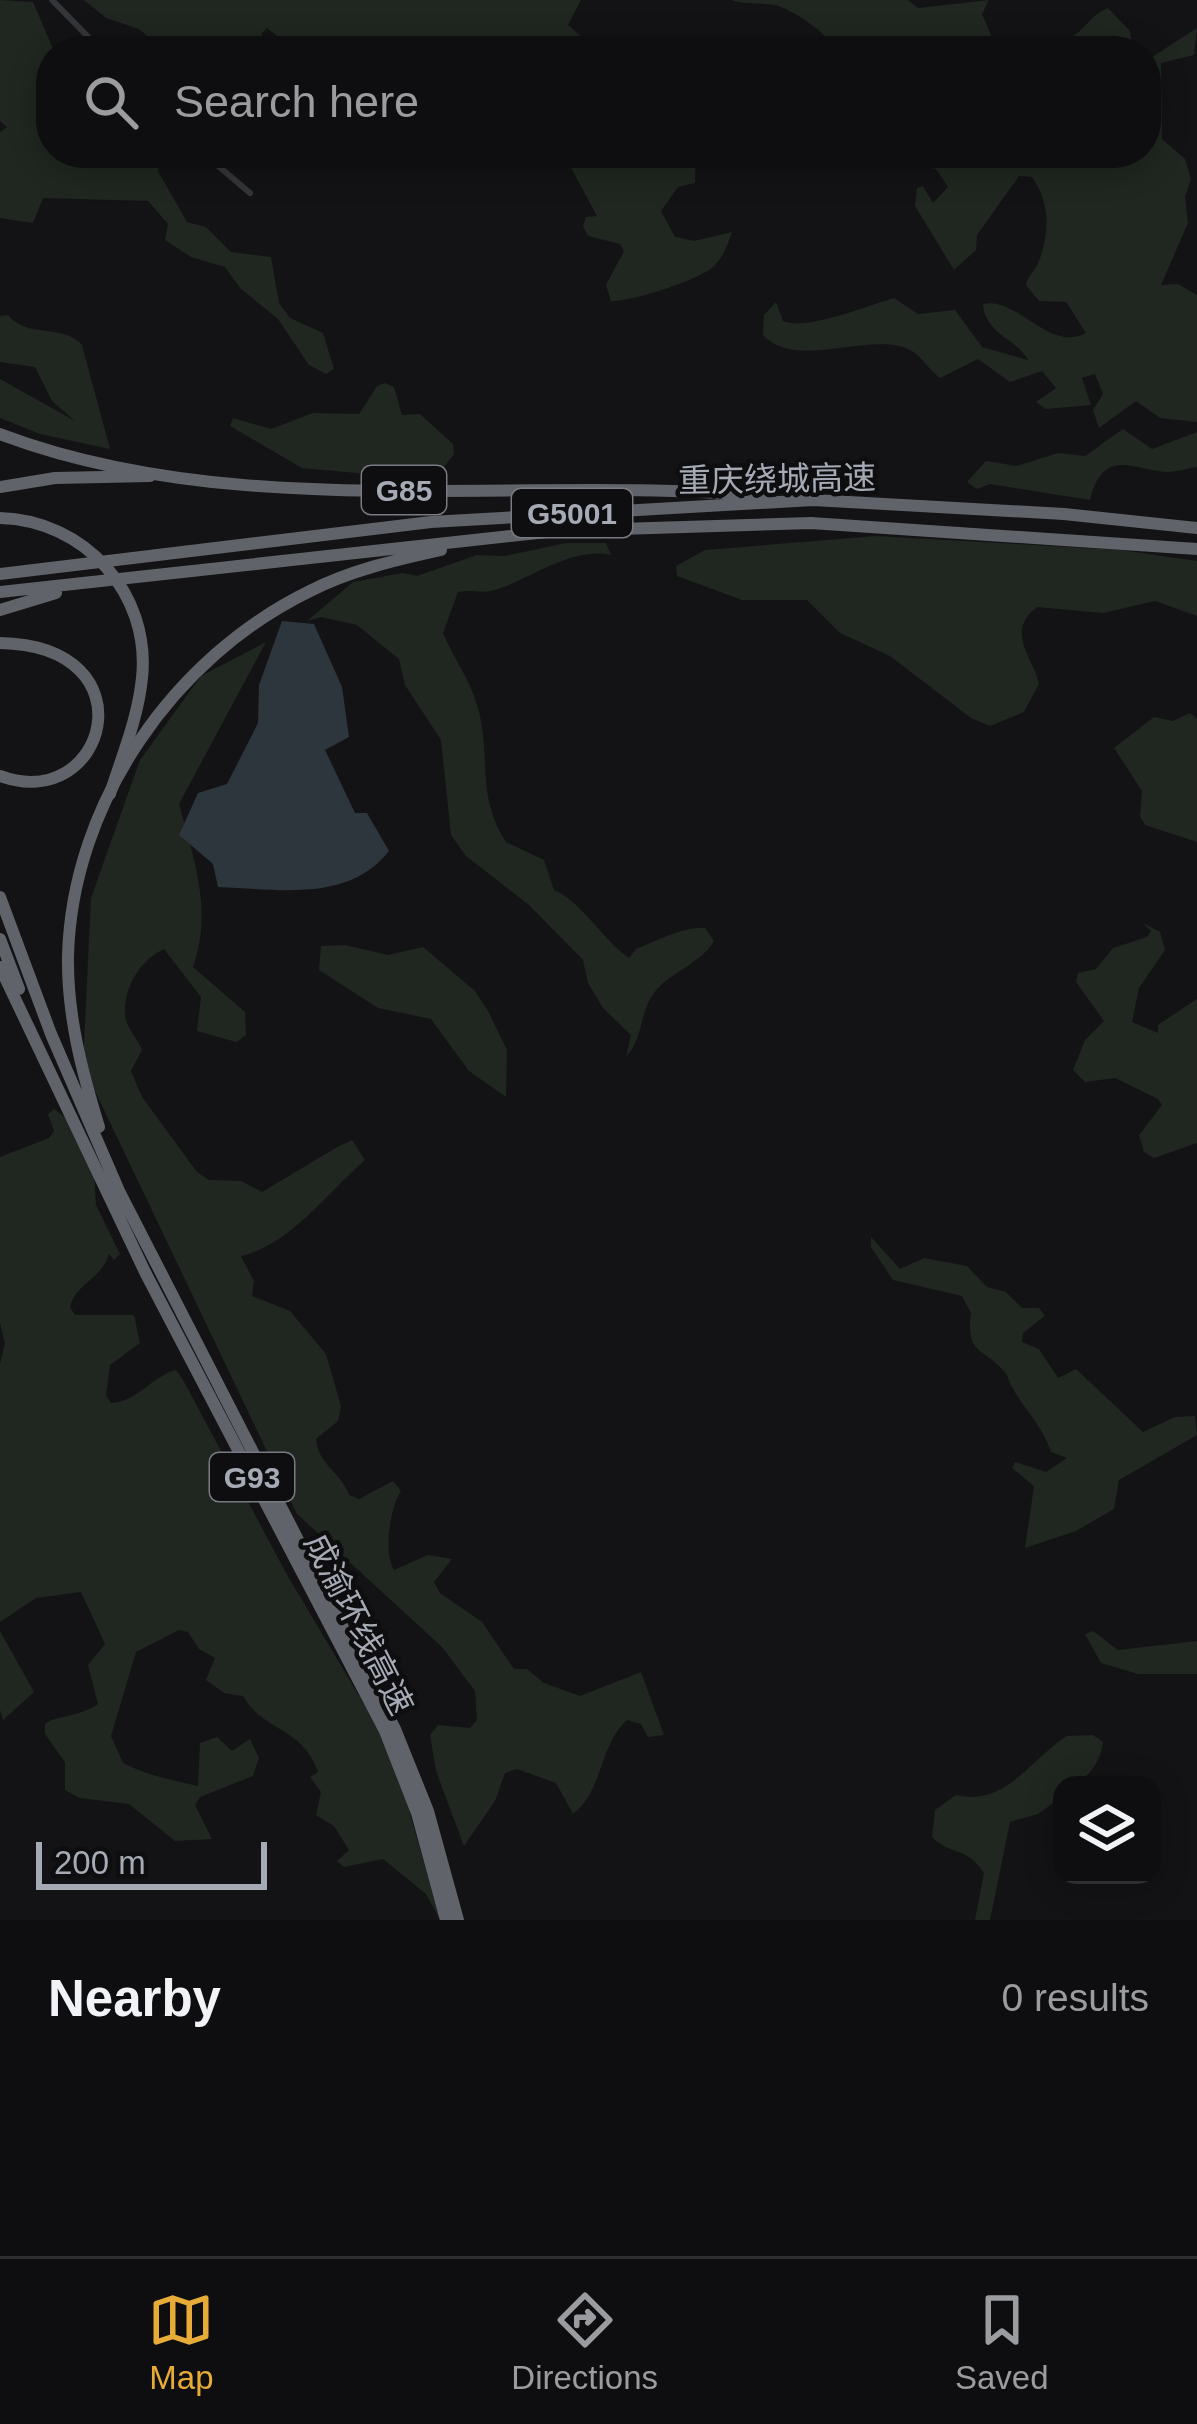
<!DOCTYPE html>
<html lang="en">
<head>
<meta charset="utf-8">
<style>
	body { margin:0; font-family:Helvetica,"Noto Sans SC",sans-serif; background:#171719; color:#f1f3f6 }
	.controls { position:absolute; right:36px; bottom:36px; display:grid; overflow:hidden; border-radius:24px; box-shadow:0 6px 30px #0003 }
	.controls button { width:108px; height:108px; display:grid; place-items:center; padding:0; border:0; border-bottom:3px solid #2e2e30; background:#0e0e10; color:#f1f3f6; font:60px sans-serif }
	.scale { position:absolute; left:36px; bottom:30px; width:231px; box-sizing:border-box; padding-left:12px; border:6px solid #a5aab4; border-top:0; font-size:33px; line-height:42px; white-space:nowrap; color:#a5aab4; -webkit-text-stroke:9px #0e0e10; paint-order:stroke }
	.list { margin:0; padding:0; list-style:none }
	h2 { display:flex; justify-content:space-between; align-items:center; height:156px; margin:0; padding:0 48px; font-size:51px }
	h2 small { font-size:39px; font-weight:400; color:#9b9c9f }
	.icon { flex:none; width:66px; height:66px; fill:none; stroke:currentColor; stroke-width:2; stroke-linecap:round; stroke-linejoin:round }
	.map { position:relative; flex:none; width:1197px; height:1920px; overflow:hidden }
	.search { position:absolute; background:#0e0e10; box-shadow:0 6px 30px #0003; left:36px; right:36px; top:36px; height:132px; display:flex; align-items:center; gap:30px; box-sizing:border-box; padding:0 42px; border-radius:48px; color:#9b9c9f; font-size:45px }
	.sheet { height:336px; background:#0e0e10 }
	nav { display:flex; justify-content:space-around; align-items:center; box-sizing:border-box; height:168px; border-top:3px solid #2e2e30; background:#0e0e10; font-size:33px; color:#9b9c9f }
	nav a { display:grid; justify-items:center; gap:6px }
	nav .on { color:#e7ab38 }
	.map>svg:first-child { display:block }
	.green { fill:#1f2720 }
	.water { fill:#2d363c }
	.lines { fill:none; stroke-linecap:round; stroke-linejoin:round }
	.street { stroke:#343539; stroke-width:6 }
	.highway { stroke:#61636a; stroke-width:12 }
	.highway-bridge { stroke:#61636a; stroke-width:12 }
	.labels { text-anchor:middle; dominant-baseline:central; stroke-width:9; stroke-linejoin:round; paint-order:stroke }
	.shield { fill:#0e0e10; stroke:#787b83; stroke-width:3 }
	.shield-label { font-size:30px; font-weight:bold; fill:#a5aab4 }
	.street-label { font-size:33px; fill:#a5aab4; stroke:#0e0e10 }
</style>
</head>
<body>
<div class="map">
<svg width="1197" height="1920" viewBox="0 0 1197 1920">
	<rect width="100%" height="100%" fill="#131315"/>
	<path class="green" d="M0,0L33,2L54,51L51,153H159L158,171L187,222L206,227L231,252L271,257L279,303L290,318L323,333L334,369L326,374L309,365L278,319L240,288L225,267L191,257L165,240L168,224L148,201L43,198L33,223L0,218V132L7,127L0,121Z
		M84,0H581L568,25L598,51H296L267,28L261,34L273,51H236L228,42L165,51L139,29L106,18Z
		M731,0H908L918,8L989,0L982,14L998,51H837C827,33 800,15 781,7C767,1 747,6 731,0Z
		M1108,8L1130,31L1133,51H1047L1054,42C1083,40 1085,17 1108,8Z
		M1197,28L1194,55L1161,63L1162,139L1185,159L1191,179L1185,197L1188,223L1161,285L1178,284L1197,295V422L1160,418L1136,401L1099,428L1093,410L1103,394L1095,374L1082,378L1091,405L1046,409L1036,402L1056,388L1042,371L1010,382L978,359L940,378C930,371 922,357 912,351C873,329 797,372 763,335L764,315L776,302L783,321C806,331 867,306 894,298L918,314L955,310L982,347L1028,360C1017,339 985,334 983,304C1017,296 1050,353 1086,333L1066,302L1039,301L1026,285C1028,274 1035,272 1039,261C1050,232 1050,202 1032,177L1019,176L977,235L976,250L954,270L915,206L917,188L923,186L933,203L948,187L936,169L922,165L919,153H1146V61Z
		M563,153H625L639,168L667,160L671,153H696L695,183L678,187L661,211L675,237L694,241L732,232C728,244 723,258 713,267C699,280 631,302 611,301L606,285L624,251L620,244L588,236L583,226L586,217L597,216Z
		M8,315C27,339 63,323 82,345L110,449L40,434L0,418V379L75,421L52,401L35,367L0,362V316Z
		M385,383L394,387L402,415L420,414L453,444L454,454L434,480L302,468L230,426L233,418L271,429L313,413L359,414L377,386Z
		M1123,429L1152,449L1197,432V467C1188,468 1177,472 1167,472C1134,470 1103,446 1090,500L990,484L977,489L967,482L986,461L1017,466L1058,453L1085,456Z
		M876,536L1121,550L1197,561V616L1155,601L1103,613L1037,607C1005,632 1032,655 1039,684L1024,712L990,726L971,718L890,656L840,633L807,600H742L677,576L676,566L705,550Z
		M567,543H606L611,555C572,546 531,579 495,590C483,594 471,589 458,592L443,633C455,661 472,682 479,712C491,761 476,794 506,842L544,860L554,890C580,900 603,940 629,958L636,949C655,942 684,926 705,928L714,941C701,964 669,972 654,993C639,1013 644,1037 626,1057L631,1035L603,1008L588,983L583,960L529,905L466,856L451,835L441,740L405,685L399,659L357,625L321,617L307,621L353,582L403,573L417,576L477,555L505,556Z
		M266,642L179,804C194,860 213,910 193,967L245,1012L246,1035L236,1042L197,1031L201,997L164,949C140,960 124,987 125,1014C125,1027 138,1038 142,1050L131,1071L142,1097L197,1172L209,1180L241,1181L262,1192L339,1146L352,1140L365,1160C328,1192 290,1245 241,1256L254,1281L252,1296L290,1311L326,1354L341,1406L338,1421L316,1439C318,1465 341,1472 349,1495L359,1499L393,1481L401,1491C390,1508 383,1552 394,1570L428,1555L452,1559L434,1582L440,1593L482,1622L514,1669H527L544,1683L580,1696L641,1672L664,1735L648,1737L641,1724L627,1720C599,1745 604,1790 573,1814L556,1783L517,1769L505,1773L495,1801L464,1846L436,1771L430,1735L438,1725L470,1728L477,1720L475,1691L442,1647L297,1514L83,1066L91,898L140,760L201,676Z
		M1190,713L1197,719V842L1145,825L1140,816L1142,791L1114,748L1154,717L1173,721Z
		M1143,923L1160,932L1165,950L1139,988L1132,1022L1158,1033V1025L1197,999V1143L1154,1158L1144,1152L1139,1135L1162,1105L1158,1099L1115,1078L1085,1082L1073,1070L1085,1040L1104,1021L1076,982L1078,973L1096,969L1113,948L1147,937L1151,931Z
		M345,945L388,955L423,947L475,991L488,1011L507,1050L506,1097L469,1071L431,1019L378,1008L319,970L321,946Z
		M54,1109L75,1124L94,1172L96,1205L120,1254L114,1260L109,1254C102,1279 75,1284 70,1307L75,1315H134L140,1343L110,1365L106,1395L111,1403C138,1402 152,1376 176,1370L182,1378L286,1573L393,1753L440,1920L426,1894L383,1859L344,1867L337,1861L349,1850L334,1826L316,1815L321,1792L310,1777L318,1772C302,1726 263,1732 243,1696L224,1693L206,1680L215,1658L199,1649L188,1632L179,1630L136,1652L111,1736L123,1763C147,1775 171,1780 198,1786L200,1743L217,1737L232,1751L250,1739L259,1758L253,1776L200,1797L195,1805L212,1839L175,1841L129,1804L80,1798L65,1790V1762L45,1734V1724C56,1715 77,1718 98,1704L88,1665L105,1644L81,1592L36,1598L0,1622V1364L5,1343L0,1323V1157L49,1138L54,1131L48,1114Z
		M871,1237L900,1269L924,1258L967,1266L987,1287L1006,1292L1022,1308H1039L1045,1316L1023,1333L1022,1342L1039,1349L1058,1378L1076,1369L1143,1432L1175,1417L1195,1416L1197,1435L1119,1480L1114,1509L1076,1531L1025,1548L1034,1486L1012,1468L1015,1462L1046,1472L1067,1458L1051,1452C1041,1420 1016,1403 1007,1375C986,1347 965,1357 971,1313L962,1296L893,1280L871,1247Z
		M0,1631L34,1692L3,1720L0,1710Z
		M1093,1631L1118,1650L1197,1641V1674H1138L1101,1663L1085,1634Z
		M1093,1735L1103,1742C1100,1765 1085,1785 1062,1785V1797L1038,1814L1010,1822L990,1920H975L984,1873C967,1846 949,1855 932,1837L935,1810L956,1795C1006,1807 1030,1759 1067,1736Z"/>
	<path class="water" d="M282,621L314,624L342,687L349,737L325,750L355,813H367L389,851C348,903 278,889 218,887L213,864L179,835L198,793L227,784L258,723L259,685Z"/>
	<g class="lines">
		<path class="street" d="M52,0L102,51
			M203,153L250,193"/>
		<path class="highway" d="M0,434C238,524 516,475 764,496
			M0,487L55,478L150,476
			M0,574L431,522L813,500L1064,514L1197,528
			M0,592L556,531L811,523L1197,549
			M0,610L56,593
			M0,643C154,646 106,815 0,776
			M0,897L51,1034L119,1191L395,1729L428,1811L458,1920
			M0,939L19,989
			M0,967L146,1274L385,1731L417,1813L446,1920
			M99,1127C82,1072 67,1015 68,956C72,803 174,657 310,591C351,570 396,560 441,550"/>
		<path class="highway-bridge" d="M0,518C84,520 151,593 142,678C138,718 122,756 110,794"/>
	</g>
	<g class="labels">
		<g class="shield">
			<rect x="362" y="466" width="84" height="48" rx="9"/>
			<rect x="512" y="489" width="120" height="48" rx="9"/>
			<rect x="210" y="1453" width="84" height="48" rx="9"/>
		</g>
		<g class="shield-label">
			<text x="404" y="490">G85</text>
			<text x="572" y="513">G5001</text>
			<text x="252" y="1477">G93</text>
		</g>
		<g class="street-label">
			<text transform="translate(777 479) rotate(-1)">重庆绕城高速</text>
			<text transform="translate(359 1624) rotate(63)">成渝环线高速</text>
		</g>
	</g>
</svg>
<div class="controls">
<button><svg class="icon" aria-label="layers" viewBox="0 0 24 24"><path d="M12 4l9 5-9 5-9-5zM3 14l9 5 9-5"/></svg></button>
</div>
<div class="scale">200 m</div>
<div class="search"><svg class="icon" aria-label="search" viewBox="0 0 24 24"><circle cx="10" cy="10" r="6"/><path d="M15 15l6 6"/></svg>Search here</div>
</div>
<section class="sheet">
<h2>Nearby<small>0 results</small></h2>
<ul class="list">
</ul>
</section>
<nav>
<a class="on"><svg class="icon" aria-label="map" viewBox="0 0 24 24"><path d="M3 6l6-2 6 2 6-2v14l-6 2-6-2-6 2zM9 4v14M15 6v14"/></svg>Map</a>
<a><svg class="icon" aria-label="directions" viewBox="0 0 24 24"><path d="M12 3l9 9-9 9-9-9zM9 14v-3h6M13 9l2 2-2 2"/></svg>Directions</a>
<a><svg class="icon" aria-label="saved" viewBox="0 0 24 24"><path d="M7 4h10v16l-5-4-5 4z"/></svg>Saved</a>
</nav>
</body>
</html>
